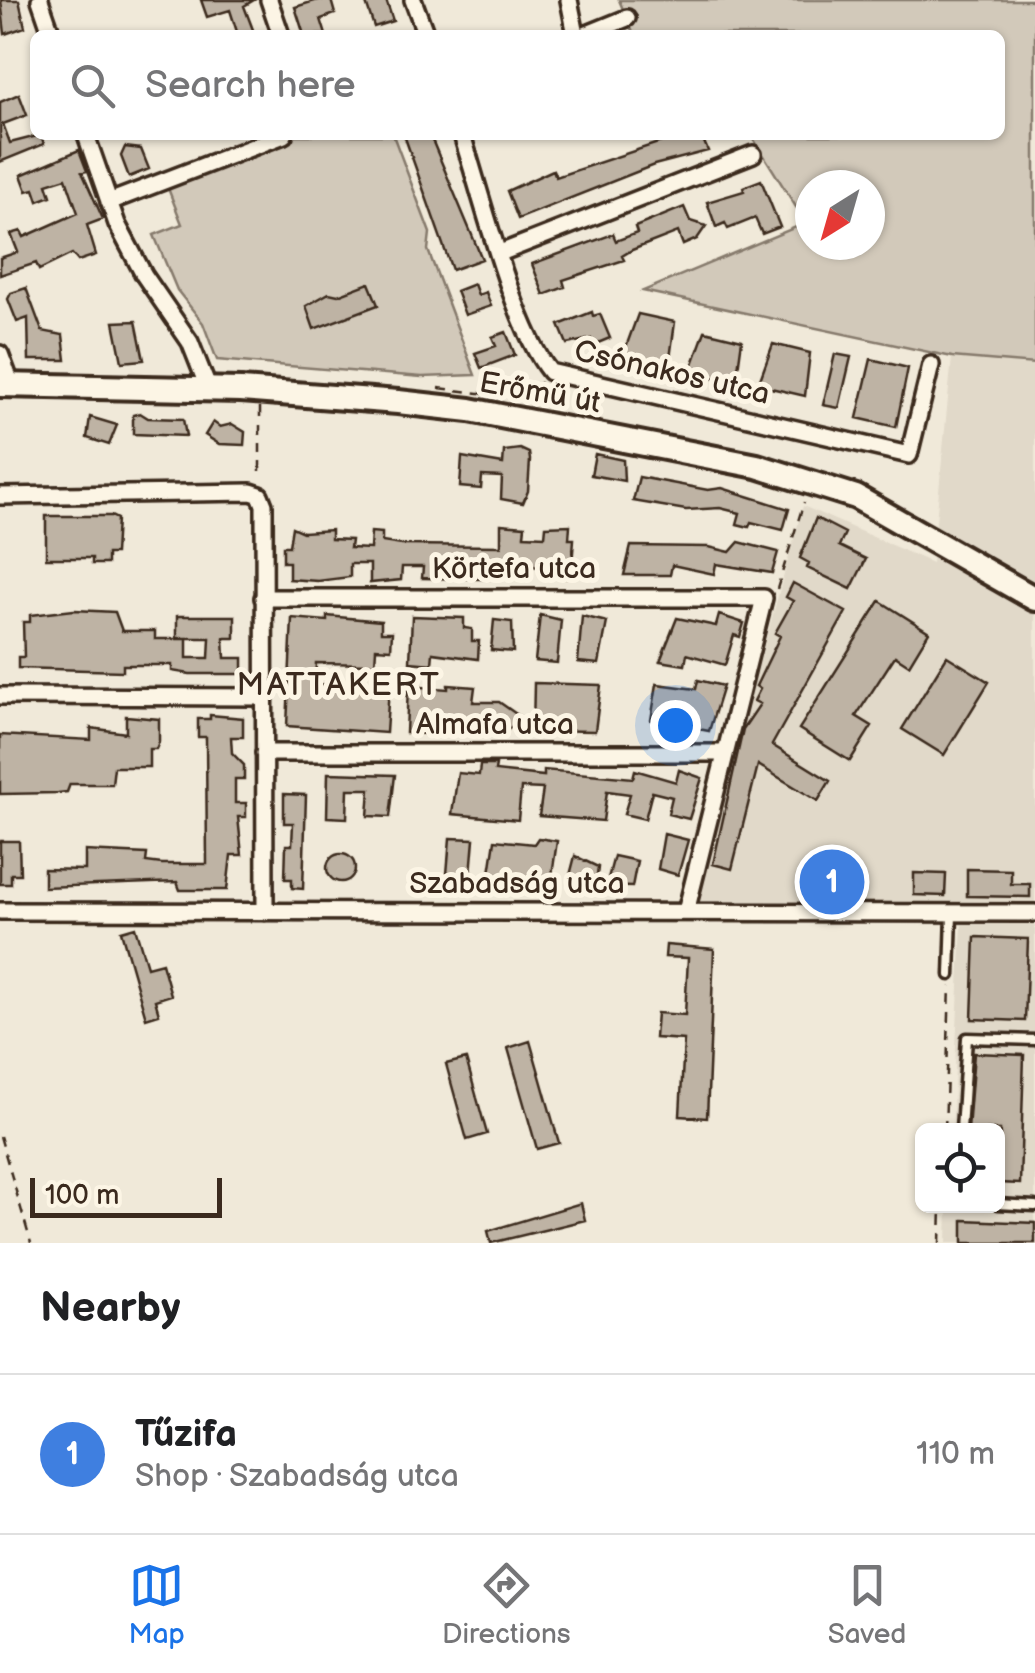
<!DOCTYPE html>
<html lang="en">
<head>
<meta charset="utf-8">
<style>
	body { margin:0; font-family:"Balsamiq Sans",sans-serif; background:#f2f2f2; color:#202124 }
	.controls { position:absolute; right:30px; bottom:30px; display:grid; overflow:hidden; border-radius:15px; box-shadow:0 2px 8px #0004 }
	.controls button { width:90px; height:90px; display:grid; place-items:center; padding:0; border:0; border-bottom:2px solid #e0e0e0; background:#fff; color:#202124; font:50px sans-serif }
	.compass { position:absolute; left:795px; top:170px; width:90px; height:90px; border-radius:50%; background:#fff; box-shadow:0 2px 8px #0004; rotate:217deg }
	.scale { position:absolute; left:30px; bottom:25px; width:192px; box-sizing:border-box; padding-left:10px; border:5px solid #3b2a1e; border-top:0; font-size:28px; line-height:35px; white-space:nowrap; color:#3b2a1e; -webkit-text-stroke:8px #fcf5e5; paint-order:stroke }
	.you { position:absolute; left:675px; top:725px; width:35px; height:35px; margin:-25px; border:8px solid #fff; border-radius:50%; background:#1a73e8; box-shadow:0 0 0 15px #1a73e833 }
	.badge { display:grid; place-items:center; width:65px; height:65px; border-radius:50%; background:#1a73e8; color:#fff; font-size:32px; font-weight:700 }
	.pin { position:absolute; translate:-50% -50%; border:5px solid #fff; box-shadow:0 2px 10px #0006 }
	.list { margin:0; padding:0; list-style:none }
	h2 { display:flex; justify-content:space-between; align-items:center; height:130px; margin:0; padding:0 40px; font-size:42px }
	h2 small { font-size:32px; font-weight:400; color:#757577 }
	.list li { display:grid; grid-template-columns:65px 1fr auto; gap:30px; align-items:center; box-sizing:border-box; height:160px; padding:0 40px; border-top:2px solid #e0e0e0 }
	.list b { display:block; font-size:38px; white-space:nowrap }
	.list p { margin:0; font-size:32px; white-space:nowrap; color:#757577 }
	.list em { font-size:32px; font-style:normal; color:#757577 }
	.icon { flex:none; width:55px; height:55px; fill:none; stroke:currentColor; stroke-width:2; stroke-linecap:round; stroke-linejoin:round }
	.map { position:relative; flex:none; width:1035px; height:1243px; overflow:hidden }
	.search { position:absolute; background:#fff; box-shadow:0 2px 8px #0004; left:30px; right:30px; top:30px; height:110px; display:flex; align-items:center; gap:25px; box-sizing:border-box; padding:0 35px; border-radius:15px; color:#757577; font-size:38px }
	.sheet { height:290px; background:#fff }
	nav { display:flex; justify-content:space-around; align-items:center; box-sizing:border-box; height:140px; border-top:2px solid #e0e0e0; background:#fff; font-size:28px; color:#757577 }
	nav a { display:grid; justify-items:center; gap:5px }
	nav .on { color:#1a73e8 }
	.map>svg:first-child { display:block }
	.built { fill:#e1d9c9 }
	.green { fill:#d2c9ba; stroke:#867a6c; stroke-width:2.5; fill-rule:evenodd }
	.building { fill:#beb3a4; stroke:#3b2a1e; stroke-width:2.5 }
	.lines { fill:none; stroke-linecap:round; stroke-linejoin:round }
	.lane-casing { stroke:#3b2a1e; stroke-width:15 }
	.street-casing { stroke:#3b2a1e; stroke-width:22 }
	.secondary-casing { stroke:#3b2a1e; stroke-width:30 }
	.path { stroke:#3b2a1e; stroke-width:2.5; stroke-dasharray:10 8; stroke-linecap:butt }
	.lane { stroke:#fcf5e5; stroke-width:8 }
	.street { stroke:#fcf5e5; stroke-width:15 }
	.secondary { stroke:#fcf5e5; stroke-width:22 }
	.labels { text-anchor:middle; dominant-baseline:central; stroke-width:10; stroke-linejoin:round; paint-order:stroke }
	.street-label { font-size:30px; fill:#3b2a1e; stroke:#fcf5e5 }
	.neighbourhood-label { font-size:32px; letter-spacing:2.5px; fill:#3b2a1e; stroke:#fcf5e5 }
</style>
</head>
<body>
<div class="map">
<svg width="1035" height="1243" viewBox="0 0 1035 1243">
	<rect width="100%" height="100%" fill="#f0e9d9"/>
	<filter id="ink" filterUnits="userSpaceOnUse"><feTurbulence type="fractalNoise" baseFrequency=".01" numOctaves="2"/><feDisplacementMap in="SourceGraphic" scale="20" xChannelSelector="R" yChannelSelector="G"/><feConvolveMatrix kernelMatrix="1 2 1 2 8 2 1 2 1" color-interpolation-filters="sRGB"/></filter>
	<g filter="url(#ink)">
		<path class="built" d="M952,357L1035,364V1243H947L948,1206H998V1130H952L962,925L688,920L803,506L932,563Z"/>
		<path class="green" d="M619,0H1035V364L952,357L643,291L806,223L751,135H1000V35H634ZM810,185H870V245H810Z
			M291,135H393L430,233L428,250L475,375L422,377L217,360L203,323L177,290L154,235L182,224L164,178Z"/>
		<path class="building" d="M1,0H19L25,27L5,34Z
			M201,0H254L244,6L255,35H238L230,10L207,17Z
			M318,0H331L335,14L321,19L326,35H304L295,7Z
			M365,0H386L393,21L374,27Z
			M19,94L27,115L3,124L10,143L41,135L44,144L0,162V102Z
			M404,135H430L482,259L452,270Z
			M682,135H701L708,151L654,165L518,219L507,191L553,170L556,177Z
			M125,147L141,149L149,169L129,177L121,156Z
			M79,150L87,171L82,172L103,219L87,225L96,255L78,261L72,254L39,270L36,263L0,275V258L18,252L11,234L21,231L24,237L78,213L66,178L47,184L51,196L38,201L34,189L27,191L21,175Z
			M761,180L780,227L762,234L755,218L728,229L725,223L716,227L707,202L744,191L743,187Z
			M684,207L690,221L706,226L697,239L683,245L678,232L632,250L622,256L624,260L563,280L565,287L544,295L532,264L613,234L616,241L637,233L635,227Z
			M369,283L378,305L314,329L306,306L329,293L338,295Z
			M474,284L478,295L486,292L491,306L465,315L456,291Z
			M26,288L42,331L63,335L66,360H29L28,318L17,322L8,299L11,293Z
			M592,312L593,316L600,314L610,338L593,345L591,339L567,344L559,325Z
			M638,314L675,322L669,366L623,355Z
			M136,321L144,360L122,362L114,322Z
			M705,331L742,340L736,383L690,372Z
			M506,332L515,355L481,368L475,353L496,346L492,337Z
			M773,344L810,353L805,396L758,385Z
			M835,354L851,357L839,408L823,405Z
			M871,359L908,368L896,427L857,418Z
			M140,413L148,418L183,419L186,436L133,434V415Z
			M90,417L117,425L109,445L87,438Z
			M213,422L220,427L232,424L245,432L244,445L219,444L205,435Z
			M520,449L529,453L530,460L528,491L523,503L501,499L502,477L482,476L481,489L460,487L462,457L503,464L504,451Z
			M595,454L623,460L624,481L591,475Z
			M639,477L708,490L722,488L789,509L783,530L751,522L749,527L737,524L740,513L720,508L686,510L633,501Z
			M46,516H111L117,519L115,554H107V564H92V558H46Z
			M816,518L845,533L839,546L866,559L851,589L807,568L809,563L800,558Z
			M501,524L525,526L524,535L545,536L546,526L570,525L569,539H574L572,565L567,564L566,578L545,575L546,567L523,566L522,578L484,579L422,578L423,567H402L401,580L370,583V564H350V577L318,581L289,579V562H283V546H289L292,527L303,532L331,530V539L351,540L350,548L370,549L371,532L382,533V542L402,545L501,546Z
			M739,542L778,552L772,573L716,564L714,574L672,565L670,575H624L631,546L709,547L730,552Z
			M793,583L846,612L772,745L830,781L818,801L758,765L732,869L713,864L743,729L760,704L754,701L760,689L756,686L780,636L775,633L793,601L786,597Z
			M880,601L929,632L909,665L895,656L856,716L872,726L850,761L799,729Z
			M74,610L115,612L122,631H155V639H187V658H209L210,638H177V616H235V638H224L225,658H243V674H190L172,671V665H123V671L18,668V657H24L23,622H30V615Z
			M540,615L561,620L557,663L535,661Z
			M719,615L744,623L740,637L734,635L725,665L687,654L685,665L660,661L677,618L716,626Z
			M327,616L381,621V632H392L391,649L376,648L375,664L316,663L315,684L389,687L386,733L287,726L292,618L327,621Z
			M412,616L464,618V628L472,629V641H479L478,659L433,653L432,664L410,662Z
			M582,616L607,622L599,664L578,662Z
			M494,620L512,622L513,652L491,650Z
			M947,656L989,682L944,755L902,729Z
			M698,680L723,686L709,731L651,720L657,684L696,689Z
			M534,683L601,685L595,731L533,730Z
			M448,685L475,687L473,702H499L522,718L505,732L496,729L495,716H473L469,733L447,732L448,723L428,722L427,734L406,733L408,686L448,689Z
			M210,715L243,718V737H231L232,753L244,765V779H235V803H246V817H238L242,855H231L227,890H180L177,882L44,887V869L85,870V851L147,854L146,862L162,864H207L206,737H198V719H210Z
			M126,716L159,719V742L156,749H149V767H114L112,784H70L67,792L58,793L0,794V735L91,740V728L126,733Z
			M480,765H496L495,771L544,776V770L633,778L635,770L676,782L679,770L702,778L689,819L668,814L672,797L652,792L645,819L624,814L630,794L607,791L603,821L539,816L543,789L521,788L518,820L452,814L458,773L479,775Z
			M328,773L395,775L390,817L368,816L370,789H348L347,818L327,817Z
			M284,794L306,795L303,889L292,888V879H285L286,845H292L293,823H284Z
			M664,834L688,840L678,875L658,869Z
			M450,838L474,839L470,886H446Z
			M538,838L557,841L551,882L489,880L495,840L534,844Z
			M0,841H19L20,874H11V884H0Z
			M327 868a14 14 0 1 1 28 0a14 14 0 1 1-28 0Z
			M575,856L598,867L596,885L568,883Z
			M614,856L637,861L632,887L606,886Z
			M967,869L1011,870V884H1030V897L967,896Z
			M914,873L946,874L945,896L914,895Z
			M135,927L147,967L162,963L171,995L155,1000L159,1014L146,1018L121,931Z
			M975,937L1028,939L1025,1021L972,1019Z
			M666,945L714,949L707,1118L680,1116L684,1040L655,1038L657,1013L685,1015L688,958L665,957Z
			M530,1041L559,1143L537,1149L508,1048Z
			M974,1053L1024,1055L1020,1184L999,1183L1000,1130H968Z
			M466,1059L487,1134L467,1140L446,1064Z
			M581,1203L585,1220L491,1243L488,1231Z
			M963,1220L1035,1223V1243H963Z"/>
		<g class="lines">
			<g class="lane-casing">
				<path id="lane" d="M950,975L952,914
					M961,1130L967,1038L1035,1040
					M998,1204L1035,1206"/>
			</g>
			<g class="street-casing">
				<path id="street" d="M40,0L52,35
					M269,0L281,35
					M413,0L426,35
					M569,0L576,35
					M585,35L627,18
					M86,135L117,224L144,275L190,342L209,390
					M462,135C481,194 514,328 550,372L909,455L931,365
					M109,202L284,135
					M500,253L753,154
					M0,354L12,386
					M0,496L251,492L260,495L264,505L265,912
					M263,598H764L686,912
					M0,696L264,697
					M264,753H725
					M0,911L1035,913"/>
			</g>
			<g class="secondary-casing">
				<path id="secondary" d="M0,385L241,390L398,402L470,410L757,466L856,497L1035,599"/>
			</g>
			<path class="path" d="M539,382L562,409
				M439,388L486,394
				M260,407V479
				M777,589L804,502
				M945,1130L950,986
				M0,1136L31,1243
				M940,1243L941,1206"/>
			<use href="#lane" class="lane"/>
			<use href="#street" class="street"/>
			<use href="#secondary" class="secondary"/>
		</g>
	</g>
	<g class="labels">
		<g class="street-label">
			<text transform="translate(672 373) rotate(13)">Csónakos utca</text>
			<text transform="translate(540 393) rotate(10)">Erőmű út</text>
			<text x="514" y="569">Körtefa utca</text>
			<text x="495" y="725">Almafa utca</text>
			<text x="517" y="884">Szabadság utca</text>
		</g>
		<g class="neighbourhood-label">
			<text x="339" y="685">MATTAKERT</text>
		</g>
	</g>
</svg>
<div class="controls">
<button><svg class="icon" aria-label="locate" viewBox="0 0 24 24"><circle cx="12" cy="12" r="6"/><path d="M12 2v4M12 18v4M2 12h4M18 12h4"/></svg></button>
</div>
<svg class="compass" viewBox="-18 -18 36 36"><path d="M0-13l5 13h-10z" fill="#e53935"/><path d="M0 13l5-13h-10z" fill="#757577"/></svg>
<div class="scale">100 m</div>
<div class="you"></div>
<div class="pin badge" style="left:832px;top:882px;background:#3f7fe0">1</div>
<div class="search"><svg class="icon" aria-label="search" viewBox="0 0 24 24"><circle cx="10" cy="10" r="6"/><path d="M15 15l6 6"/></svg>Search here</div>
</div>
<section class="sheet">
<h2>Nearby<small></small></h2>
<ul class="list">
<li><span class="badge" style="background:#3f7fe0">1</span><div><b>Tűzifa</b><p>Shop · Szabadság utca</p></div><em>110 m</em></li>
</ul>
</section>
<nav>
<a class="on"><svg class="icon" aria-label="map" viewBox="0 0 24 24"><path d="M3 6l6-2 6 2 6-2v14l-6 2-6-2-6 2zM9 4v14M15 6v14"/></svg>Map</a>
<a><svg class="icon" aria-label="directions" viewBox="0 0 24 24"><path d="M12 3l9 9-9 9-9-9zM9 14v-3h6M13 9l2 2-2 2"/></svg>Directions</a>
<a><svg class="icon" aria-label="saved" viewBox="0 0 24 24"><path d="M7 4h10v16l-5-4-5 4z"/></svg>Saved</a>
</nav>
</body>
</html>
